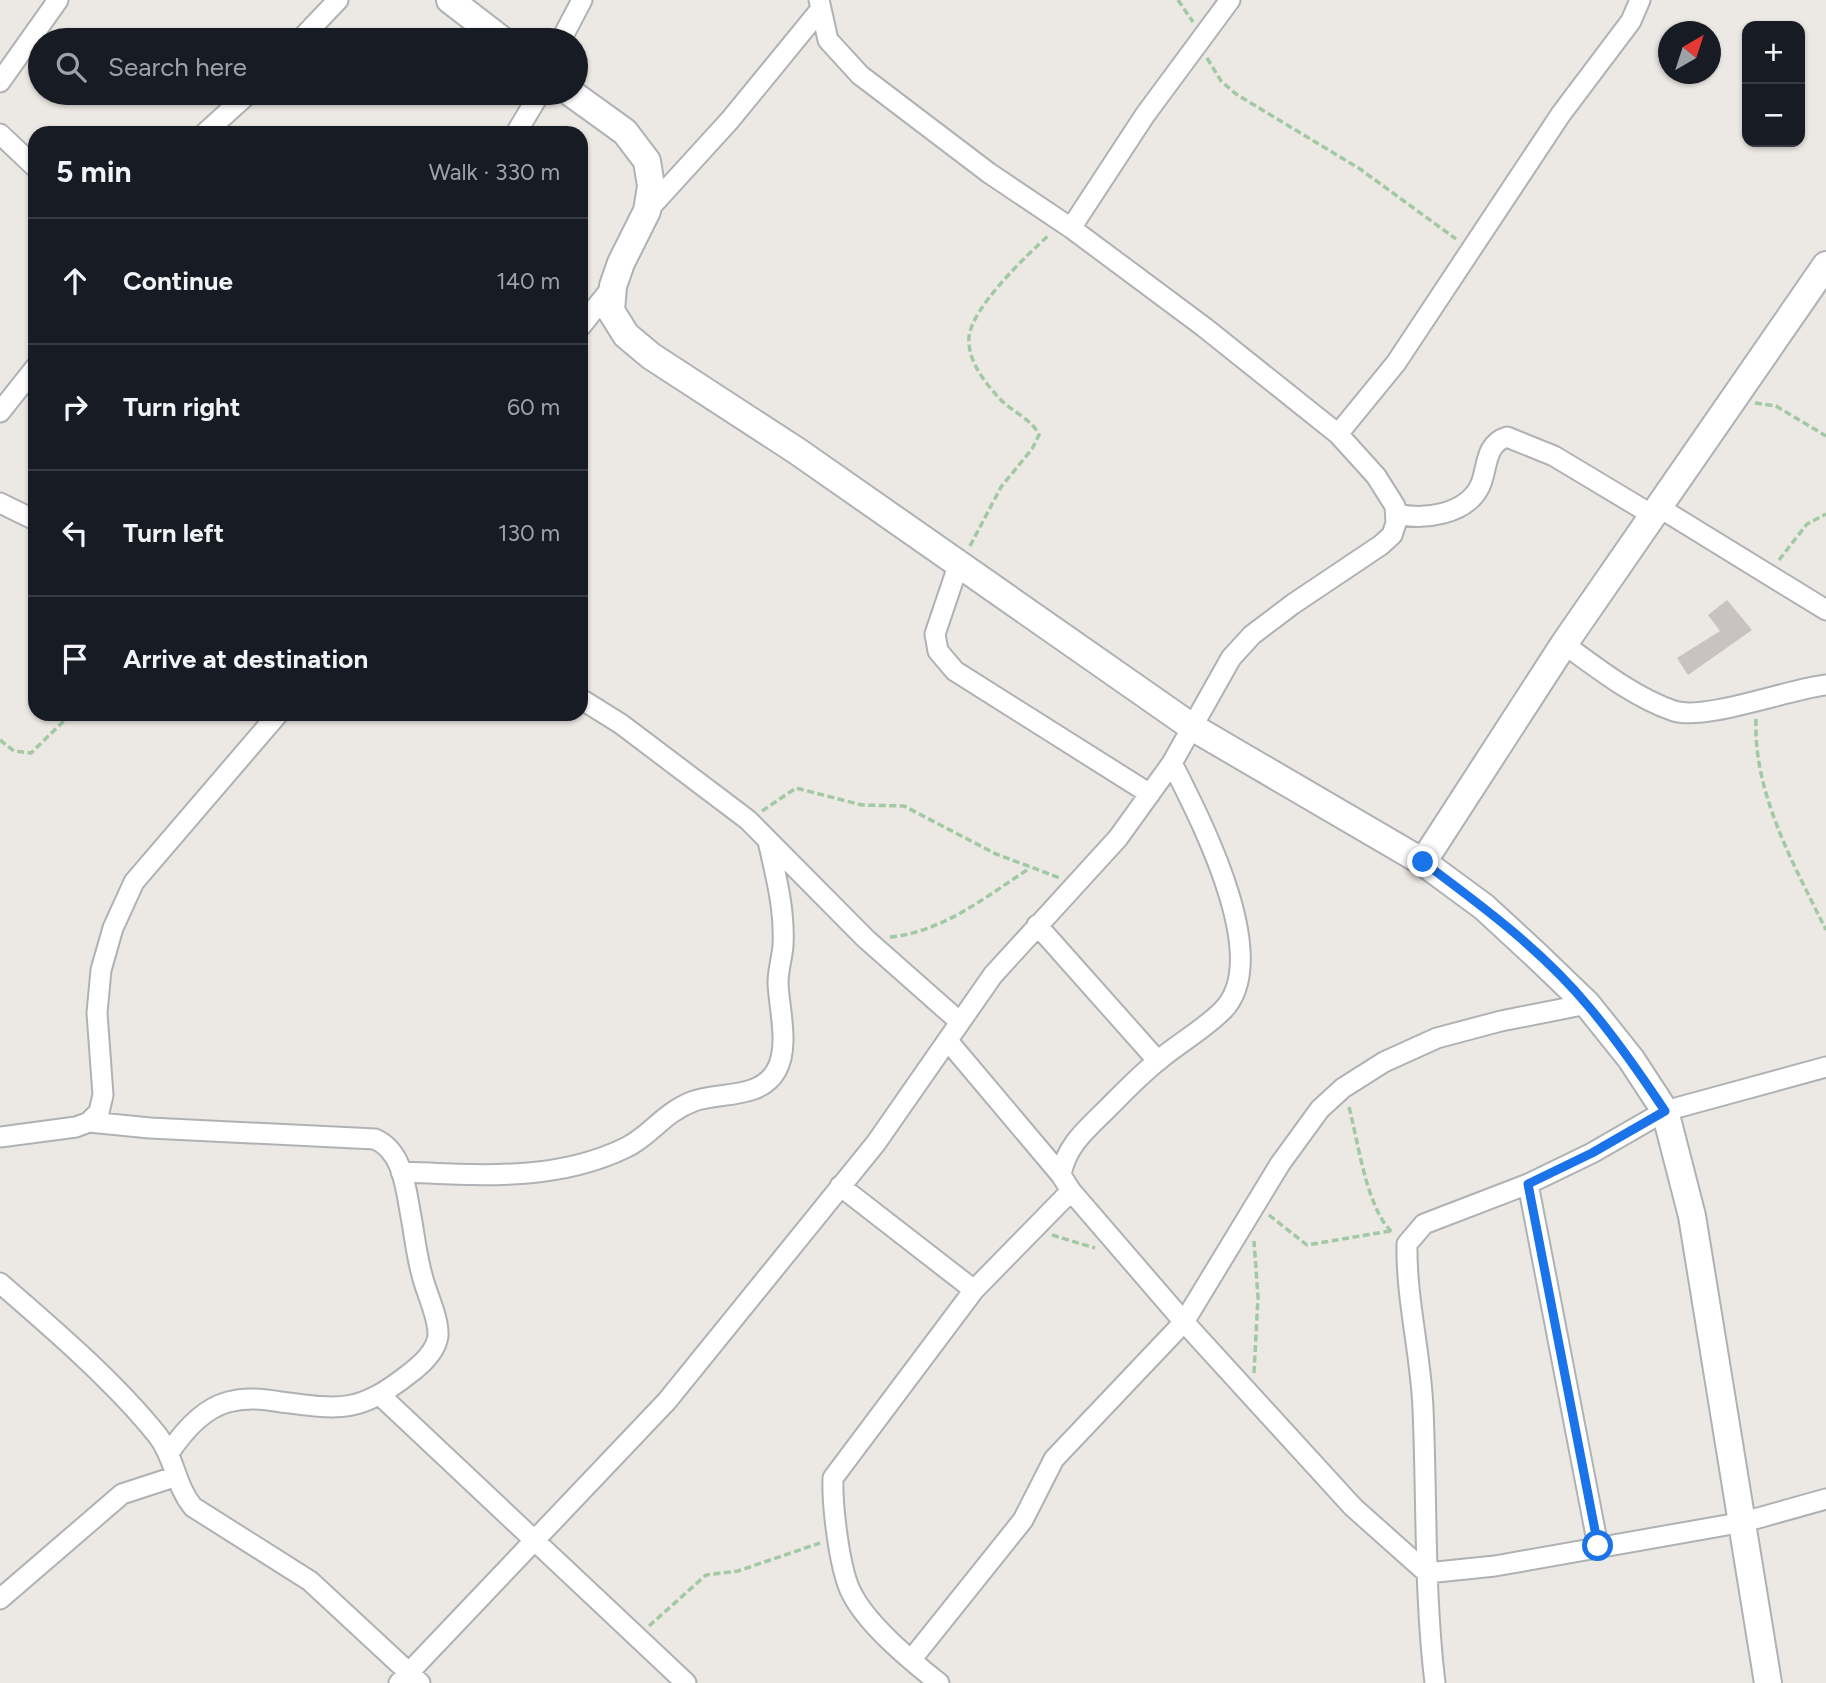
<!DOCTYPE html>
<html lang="en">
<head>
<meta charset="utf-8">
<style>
	body { margin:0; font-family:Figtree,sans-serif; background:#242831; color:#f1f3f6 }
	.controls { position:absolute; right:21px; top:21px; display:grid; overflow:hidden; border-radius:14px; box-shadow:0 2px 5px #0004 }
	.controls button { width:63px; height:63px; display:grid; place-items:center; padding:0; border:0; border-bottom:2px solid #363941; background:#171b24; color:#f1f3f6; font:35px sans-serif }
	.compass { position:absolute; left:1658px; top:21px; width:63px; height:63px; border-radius:50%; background:#171b24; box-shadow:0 2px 5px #0004; rotate:39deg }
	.stop { position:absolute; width:21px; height:21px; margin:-16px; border:5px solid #1a73e8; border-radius:50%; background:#fff }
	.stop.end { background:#1a73e8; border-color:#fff; box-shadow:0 2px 7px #0008 }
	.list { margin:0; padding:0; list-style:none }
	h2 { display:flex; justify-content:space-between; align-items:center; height:91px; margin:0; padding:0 28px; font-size:30px }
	h2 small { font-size:23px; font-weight:400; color:#9ea1a6 }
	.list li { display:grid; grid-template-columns:46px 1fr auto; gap:21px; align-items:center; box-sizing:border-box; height:126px; padding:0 28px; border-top:2px solid #363941 }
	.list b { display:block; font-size:26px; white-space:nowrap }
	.list em { font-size:23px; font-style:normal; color:#9ea1a6 }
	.icon { flex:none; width:38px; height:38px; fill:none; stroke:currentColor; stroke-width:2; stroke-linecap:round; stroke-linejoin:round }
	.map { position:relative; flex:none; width:1826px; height:1683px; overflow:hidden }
	.search { position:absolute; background:#171b24; box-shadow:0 2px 5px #0004; left:28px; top:28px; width:560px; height:77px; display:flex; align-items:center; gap:18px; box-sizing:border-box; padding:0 24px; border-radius:38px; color:#9ea1a6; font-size:26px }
	.panel { position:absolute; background:#171b24; box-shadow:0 2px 5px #0004; left:28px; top:126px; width:560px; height:595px; border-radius:21px }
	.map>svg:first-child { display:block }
	.building { fill:#c8c3c0 }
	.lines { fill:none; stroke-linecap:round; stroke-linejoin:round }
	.street-casing { stroke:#afb2b4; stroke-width:23 }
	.secondary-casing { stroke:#aeb2b5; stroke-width:30 }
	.path { stroke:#a1c9a3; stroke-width:3.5; stroke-dasharray:7 3.5; stroke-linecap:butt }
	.street { stroke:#fff; stroke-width:19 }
	.secondary { stroke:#fff; stroke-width:26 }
	.route { stroke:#1a73e8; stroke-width:9 }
</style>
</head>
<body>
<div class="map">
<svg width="1826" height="1683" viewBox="0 0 1826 1683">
	<rect width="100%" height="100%" fill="#ece8e3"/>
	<path class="building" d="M1727,600L1752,630L1688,675L1677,658L1720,631L1708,615Z"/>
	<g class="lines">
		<g class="street-casing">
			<path id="street" d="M300,40L338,0
				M561,40L582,0
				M0,82L58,0
				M205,133L249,93
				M516,133L540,93
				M0,134L35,167
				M647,211L730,120L820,10
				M1071,228L1145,115L1230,0
				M581,326L613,286
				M0,412L35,368
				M1338,434L1396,363L1561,114L1631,21L1640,0
				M0,503L35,520
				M1660,508L1826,610
				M1397,514C1424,520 1466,515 1480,486C1488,469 1484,444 1507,437L1554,456L1654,516
				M959,563L935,634L938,651L955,671L1150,794
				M1564,644C1597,668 1635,698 1674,711C1705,721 1789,689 1826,685
				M581,699L621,724L748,820L866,939L960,1022
				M1172,763C1199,817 1275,960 1222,1011C1203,1030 1179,1043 1159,1060C1141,1074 1125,1091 1109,1107C1088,1128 1066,1145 1061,1175L1071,1191L1184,1322L1353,1507L1427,1573L1495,1566L1744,1522L1826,1499
				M1037,925L1157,1060
				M948,1041L1061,1175
				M89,1122L150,1128L375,1139C405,1152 406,1193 412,1222C415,1240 417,1257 422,1275C426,1293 439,1317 438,1336C436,1352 421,1365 409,1374C359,1413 342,1410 281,1402C263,1399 246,1397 228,1402C202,1409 183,1432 169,1453
				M0,1137L76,1127L89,1122L99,1112L103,1095L97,1013L101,970L113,928L134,882L278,714
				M401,1172C477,1175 555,1182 625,1148C651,1136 662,1113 694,1101C720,1092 760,1099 776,1071C790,1047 779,1009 778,983C778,970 782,958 783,946C785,910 776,876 768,841
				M1528,1184L1598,1546
				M840,1186L974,1290
				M0,1283C51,1327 116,1383 158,1436C175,1458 175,1485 193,1507L310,1581L420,1683
				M381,1396L686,1683
				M0,1599L122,1494L174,1477
				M911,1660L1023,1520L1054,1459L1184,1322L1280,1164L1320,1109L1343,1088L1384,1062L1437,1038L1501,1021L1587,1004
				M399,1683L667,1401L876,1143L993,975L1118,838L1172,763L1231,658L1252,635L1293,604L1381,545L1392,535L1396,523L1395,506L1376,476L1338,434L1204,327L1071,228L989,173L860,75L828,40L819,0
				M939,1683C910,1660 865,1623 850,1590C839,1565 832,1505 833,1478L974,1290L1071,1191
				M1435,1683C1424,1592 1427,1501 1423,1409C1421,1354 1406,1300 1407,1244L1424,1224L1528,1184L1592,1153L1665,1111L1826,1067"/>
		</g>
		<g class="secondary-casing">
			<path id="secondary" d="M450,0L502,40
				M571,93L625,132L647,161L651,186L647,211L621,263L613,286L611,311L626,335L651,356L797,451L1192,727L1423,862L1484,907L1535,954L1587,1004L1631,1059L1665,1111L1692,1216L1768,1683
				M1423,862L1564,644L1826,265"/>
		</g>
		<path class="path" d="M1178,0L1193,22
			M1207,58L1221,81L1236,94L1360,169L1456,239
			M1755,403L1776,406L1826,436
			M970,546L1001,487L1032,449L1039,435C1033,420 1011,411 1000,399C985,383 967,360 969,337C972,307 1027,255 1049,235
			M1779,560L1807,524L1826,514
			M1756,719C1753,793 1794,865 1826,930
			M0,740L14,751L31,753L71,714
			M762,811L796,788L862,805L904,806L996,854L1060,878
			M890,937C943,932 987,896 1030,868
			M1349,1107C1358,1141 1367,1211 1393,1233
			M1269,1215L1307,1245L1390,1231
			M1052,1235L1095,1248
			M1254,1373L1258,1297L1254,1241
			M649,1626L706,1575L738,1571L820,1543"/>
		<use href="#street" class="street"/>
		<use href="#secondary" class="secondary"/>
	</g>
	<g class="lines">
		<path class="route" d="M1423,862C1481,905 1543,951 1589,1007C1617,1040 1641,1075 1665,1111L1592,1153L1528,1184L1598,1546"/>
	</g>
</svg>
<div class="controls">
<button>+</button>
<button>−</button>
</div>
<svg class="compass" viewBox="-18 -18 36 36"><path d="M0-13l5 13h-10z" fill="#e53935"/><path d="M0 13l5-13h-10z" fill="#9ea1a6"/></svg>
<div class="stop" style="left:1598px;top:1546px"></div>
<div class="stop end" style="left:1423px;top:862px"></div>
<div class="search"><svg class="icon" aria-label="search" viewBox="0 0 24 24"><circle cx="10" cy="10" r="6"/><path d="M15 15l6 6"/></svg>Search here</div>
<section class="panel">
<h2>5 min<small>Walk · 330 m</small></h2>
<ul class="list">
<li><svg class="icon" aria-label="ahead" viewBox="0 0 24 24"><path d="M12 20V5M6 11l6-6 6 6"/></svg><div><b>Continue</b></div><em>140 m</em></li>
<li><svg class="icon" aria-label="right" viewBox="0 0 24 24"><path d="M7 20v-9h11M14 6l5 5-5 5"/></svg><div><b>Turn right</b></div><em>60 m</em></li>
<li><svg class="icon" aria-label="left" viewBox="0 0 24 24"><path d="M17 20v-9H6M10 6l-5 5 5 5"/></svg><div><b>Turn left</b></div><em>130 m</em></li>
<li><svg class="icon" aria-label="arrive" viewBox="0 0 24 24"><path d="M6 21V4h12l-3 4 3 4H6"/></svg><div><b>Arrive at destination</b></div></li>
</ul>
</section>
</div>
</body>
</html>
